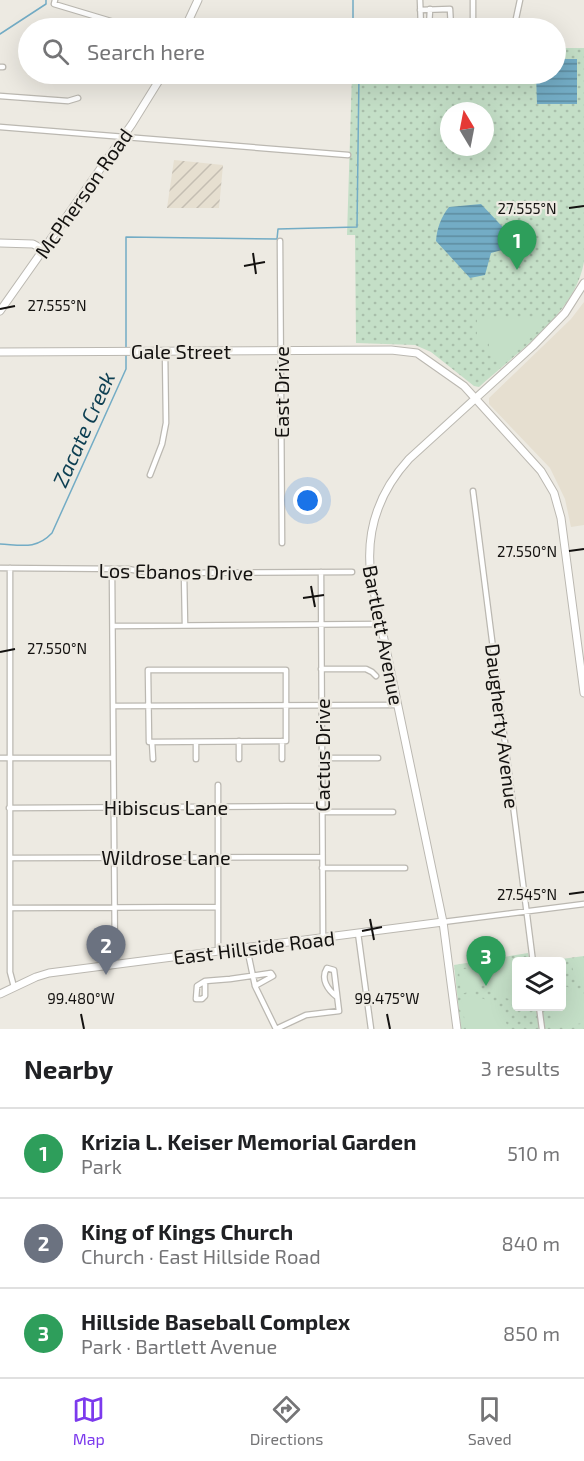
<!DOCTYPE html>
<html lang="en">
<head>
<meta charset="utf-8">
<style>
	body { margin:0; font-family:"Exo 2",sans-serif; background:#f2f2f2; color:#202124 }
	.controls { position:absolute; right:18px; bottom:18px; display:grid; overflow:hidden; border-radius:6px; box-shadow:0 6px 24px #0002 }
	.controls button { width:54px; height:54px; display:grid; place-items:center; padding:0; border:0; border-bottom:2px solid #e0e0e0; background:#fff; color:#202124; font:30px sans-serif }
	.compass { position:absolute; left:440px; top:102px; width:54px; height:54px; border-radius:50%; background:#fff; box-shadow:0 6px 24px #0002; rotate:350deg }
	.you { position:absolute; left:308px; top:501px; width:21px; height:21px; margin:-15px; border:4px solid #fff; border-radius:50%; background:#1a73e8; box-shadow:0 0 0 9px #1a73e833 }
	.badge { display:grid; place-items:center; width:39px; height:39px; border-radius:50%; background:#7c3aed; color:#fff; font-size:20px; font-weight:700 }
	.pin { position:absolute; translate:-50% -50px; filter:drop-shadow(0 2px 3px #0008) }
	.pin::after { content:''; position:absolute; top:32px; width:21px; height:18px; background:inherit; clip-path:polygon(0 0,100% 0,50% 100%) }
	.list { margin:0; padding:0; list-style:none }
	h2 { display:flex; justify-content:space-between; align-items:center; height:78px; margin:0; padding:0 24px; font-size:26px }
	h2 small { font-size:20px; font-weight:400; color:#757577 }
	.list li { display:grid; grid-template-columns:39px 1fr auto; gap:18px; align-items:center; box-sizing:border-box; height:90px; padding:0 24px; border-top:2px solid #e0e0e0 }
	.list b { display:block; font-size:22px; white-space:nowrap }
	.list p { margin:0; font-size:20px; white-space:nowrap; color:#757577 }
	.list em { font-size:20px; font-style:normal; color:#757577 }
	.icon { flex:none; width:33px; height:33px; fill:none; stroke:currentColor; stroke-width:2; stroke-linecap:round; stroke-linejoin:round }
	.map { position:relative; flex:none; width:584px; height:1029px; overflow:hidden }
	.search { position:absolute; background:#fff; box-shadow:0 6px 24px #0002; left:18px; right:18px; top:18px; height:66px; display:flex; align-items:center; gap:15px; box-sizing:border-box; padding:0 21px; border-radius:33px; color:#757577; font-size:22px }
	.sheet { height:348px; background:#fff }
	nav { display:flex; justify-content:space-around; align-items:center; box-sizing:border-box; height:84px; border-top:2px solid #e0e0e0; background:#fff; font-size:16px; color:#757577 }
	nav a { display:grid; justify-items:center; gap:3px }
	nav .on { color:#7c3aed }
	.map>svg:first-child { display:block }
	.industrial { fill:url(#industrial-furrows) }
	.built { fill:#e6dfd0 }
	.green { fill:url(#green-dots); fill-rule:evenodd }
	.pitch { fill:#c4dfc7 }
	.water { fill:url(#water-rules) }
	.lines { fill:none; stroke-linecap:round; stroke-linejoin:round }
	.stream { stroke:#73acc5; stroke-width:1.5 }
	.street-casing { stroke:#bbb8b1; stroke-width:7 }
	.secondary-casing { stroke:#bbb8b1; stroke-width:9 }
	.street { stroke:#fff; stroke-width:4.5 }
	.secondary { stroke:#fff; stroke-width:7 }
	.ticks { fill:none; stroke:#141210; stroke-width:2 }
	.labels { text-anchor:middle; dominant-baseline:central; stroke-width:4.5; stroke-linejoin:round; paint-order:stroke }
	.street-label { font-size:20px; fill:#141210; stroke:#edeae2 }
	.water-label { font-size:21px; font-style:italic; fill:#0d3f52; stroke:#edeae2 }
	.ticks-label { font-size:15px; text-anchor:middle; fill:#141210; stroke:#edeae2; stroke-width:4.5; stroke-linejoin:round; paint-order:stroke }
</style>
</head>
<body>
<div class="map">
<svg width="584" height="1029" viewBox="0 0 584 1029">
	<defs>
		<pattern id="industrial-furrows" width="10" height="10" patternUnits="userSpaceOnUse" patternTransform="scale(1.5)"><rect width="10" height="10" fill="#e6dfd0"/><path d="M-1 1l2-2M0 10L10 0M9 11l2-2" fill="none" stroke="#c4beb2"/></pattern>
		<pattern id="green-dots" width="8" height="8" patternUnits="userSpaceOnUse" patternTransform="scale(1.5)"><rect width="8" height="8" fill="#c4dfc7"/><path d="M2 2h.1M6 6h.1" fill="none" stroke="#a8beaa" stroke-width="1.8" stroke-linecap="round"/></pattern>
		<pattern id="water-rules" width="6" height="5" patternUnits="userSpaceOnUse" patternTransform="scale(1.5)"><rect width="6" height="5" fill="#73acc5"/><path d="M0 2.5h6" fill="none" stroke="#5d8b9f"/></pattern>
	</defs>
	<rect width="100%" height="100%" fill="#edeae2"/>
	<path class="industrial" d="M174,160L223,165L219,208H167Z"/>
	<path class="built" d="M584,302V525L571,527L565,499L550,468L489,404V398L571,319Z"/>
	<path class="green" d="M556,48H584V262C575,314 516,353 479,387L474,386L431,352L415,345L356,343L355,235H347L352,74H556ZM449,111H485V147H449Z
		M528,953L530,961L516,962V1006L536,1007L539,1029H461L454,965Z
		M584,956V1029H545L542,1007L562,1006V962H539Z"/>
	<path class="pitch" d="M477,319H545L546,323L503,364L489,355V343H477Z
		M518,958L522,961L516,962V1000C501,999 490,991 483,978L475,990L461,994L459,970Z
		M584,960V988L574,975L571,961Z
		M562,985L573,989L584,996V1023L555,1027L552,1024L551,1007L562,1006Z
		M471,996C491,998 504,1010 508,1029H466L461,997Z"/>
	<path class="water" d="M556,59H577V104H537L536,74H556Z
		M481,204L512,237L509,248L491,253L485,275L470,278L436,241C437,228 441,217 449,207Z"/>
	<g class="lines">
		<path class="stream" d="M353,0V28
			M0,34L46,4V0
			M126,349V237L277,239L278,229L357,227L359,74
			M0,544C21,545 36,550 52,533L126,369V354"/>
		<g class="street-casing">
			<path id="street" d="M55,0L54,4L134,28
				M420,0L421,28
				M473,0V28
				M420,10L450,9L451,28
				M429,28L430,9
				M514,28L520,0
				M0,67H3
				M0,96L68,101L78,98
				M0,127L348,155
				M280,241L282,543
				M150,475L162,444L166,423L165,351
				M473,491L533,962
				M0,568L128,569L150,573L352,572
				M10,568V972L14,987
				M112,569L115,965
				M321,572L323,938
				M184,573L185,625
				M113,626L381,624
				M321,669H366L372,672L376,676
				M148,670H286V741L149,742Z
				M113,706L398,705
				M152,742L153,759
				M0,758H113
				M322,758H378
				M196,759V742
				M239,759V741
				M282,759V741
				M218,785V951
				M9,808L322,806
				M322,812H393
				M10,858L322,857
				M322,868H405
				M10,908L218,907
				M443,922L584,904
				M358,933L371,1029
				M247,948L255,986L276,1029
				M205,981V996L202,999H196L197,986L205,981L230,979L271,973L273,976L255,986
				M539,1006L542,1029
				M276,1029L306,1015L339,1011L334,970L327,968C320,979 328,990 337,997"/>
		</g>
		<g class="secondary-casing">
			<path id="secondary" d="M185,28L198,0
				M0,243L33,244L44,250
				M0,311L132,124L163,74
				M0,352L391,350L417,353L464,386L541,471L554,493L561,518L584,693
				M0,994L36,977L49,973L443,922
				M457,1029L443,922L371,577C365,531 378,493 409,459L533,346L565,313L584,283"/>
		</g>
		<use href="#street" class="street"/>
		<use href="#secondary" class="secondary"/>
	</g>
	<path class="ticks" d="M569,208L584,206M253,253L256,274M244,266L265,262M0,309L15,306M569,551L584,549M311,586L315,607M303,598L324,595M0,652L15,649M569,894L584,892M370,919L374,940M362,931L382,927M81,1014L84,1029M387,1014L390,1029"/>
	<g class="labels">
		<g class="street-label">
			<text transform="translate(83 193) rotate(-55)">McPherson Road</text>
			<text x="181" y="351">Gale Street</text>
			<text transform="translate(281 392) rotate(-90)">East Drive</text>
			<text transform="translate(176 571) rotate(1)">Los Ebanos Drive</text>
			<text transform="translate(384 635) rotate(79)">Bartlett Avenue</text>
			<text transform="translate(503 726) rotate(83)">Daugherty Avenue</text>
			<text transform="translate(322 755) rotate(-90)">Cactus Drive</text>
			<text x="166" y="807">Hibiscus Lane</text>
			<text x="166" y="857">Wildrose Lane</text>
			<text transform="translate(254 947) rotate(-7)">East Hillside Road</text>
		</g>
		<g class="water-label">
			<text transform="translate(83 429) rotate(-66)">Zacate Creek</text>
		</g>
	</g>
	<g class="ticks-label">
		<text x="527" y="214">27.555°N</text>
		<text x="57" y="311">27.555°N</text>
		<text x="527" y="557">27.550°N</text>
		<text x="57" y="654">27.550°N</text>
		<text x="527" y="900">27.545°N</text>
		<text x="81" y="1004">99.480°W</text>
		<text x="387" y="1004">99.475°W</text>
	</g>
</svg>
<div class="controls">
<button><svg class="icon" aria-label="layers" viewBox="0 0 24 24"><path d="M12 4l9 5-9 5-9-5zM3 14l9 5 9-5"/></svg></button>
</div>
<svg class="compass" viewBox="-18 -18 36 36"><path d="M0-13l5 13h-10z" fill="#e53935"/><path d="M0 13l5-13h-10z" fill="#757577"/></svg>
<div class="you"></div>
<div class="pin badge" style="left:517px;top:270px;background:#2e9e5b">1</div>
<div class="pin badge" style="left:106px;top:975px;background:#6b7280">2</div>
<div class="pin badge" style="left:486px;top:986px;background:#2e9e5b">3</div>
<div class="search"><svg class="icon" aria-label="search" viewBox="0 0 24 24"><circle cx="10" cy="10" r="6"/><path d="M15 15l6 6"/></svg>Search here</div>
</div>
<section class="sheet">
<h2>Nearby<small>3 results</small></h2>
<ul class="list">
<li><span class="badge" style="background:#2e9e5b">1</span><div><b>Krizia L. Keiser Memorial Garden</b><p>Park</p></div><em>510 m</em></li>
<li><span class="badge" style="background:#6b7280">2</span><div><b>King of Kings Church</b><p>Church · East Hillside Road</p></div><em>840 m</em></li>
<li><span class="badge" style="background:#2e9e5b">3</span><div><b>Hillside Baseball Complex</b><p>Park · Bartlett Avenue</p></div><em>850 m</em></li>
</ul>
</section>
<nav>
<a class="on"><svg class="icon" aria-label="map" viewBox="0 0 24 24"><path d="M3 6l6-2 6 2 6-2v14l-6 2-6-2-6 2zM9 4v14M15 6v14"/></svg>Map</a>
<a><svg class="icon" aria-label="directions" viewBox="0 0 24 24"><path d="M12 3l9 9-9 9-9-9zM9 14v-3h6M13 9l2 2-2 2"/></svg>Directions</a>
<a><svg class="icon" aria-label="saved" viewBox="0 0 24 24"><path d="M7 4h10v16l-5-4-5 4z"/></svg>Saved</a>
</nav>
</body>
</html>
